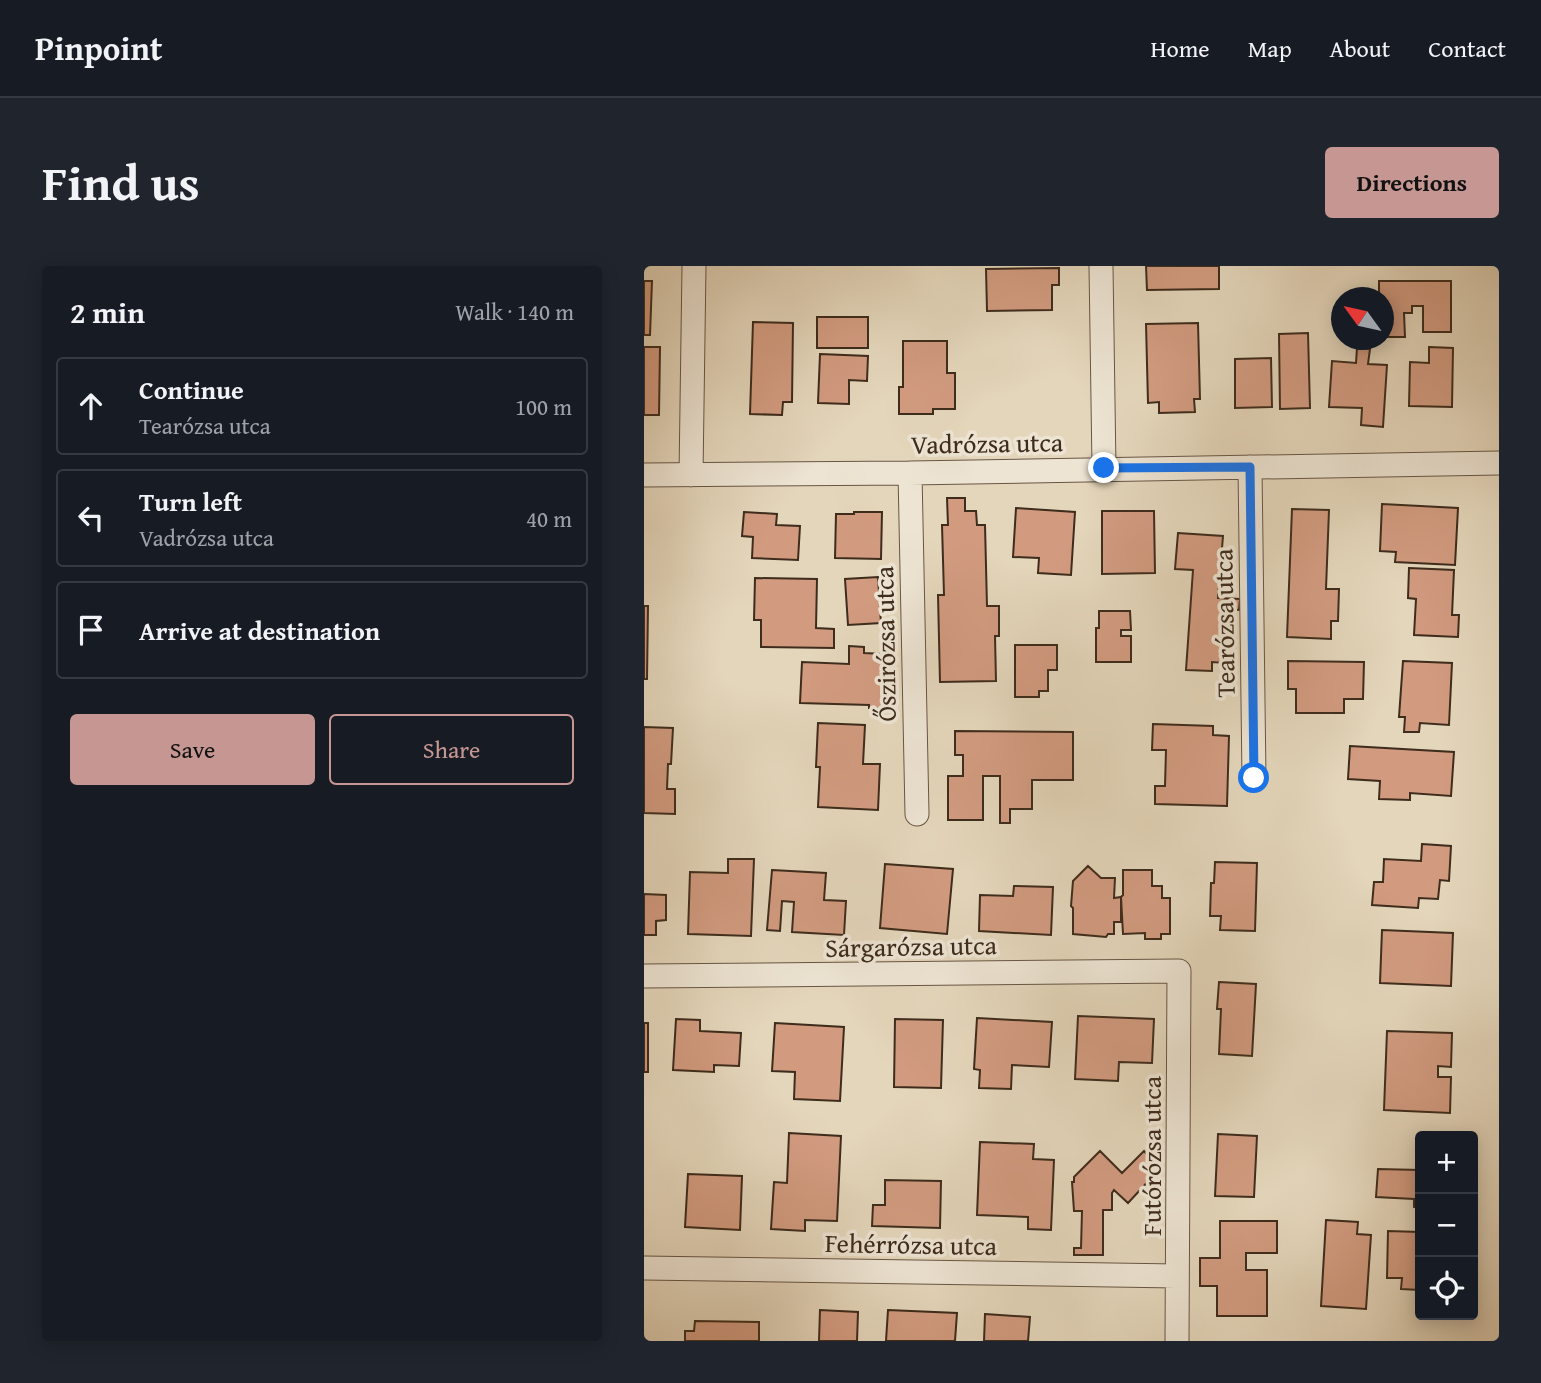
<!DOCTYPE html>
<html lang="en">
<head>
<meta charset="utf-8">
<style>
	body { margin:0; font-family:"Gentium Book Plus",serif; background:#20242c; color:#f1f3f6 }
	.controls { position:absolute; right:21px; bottom:21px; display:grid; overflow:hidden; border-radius:7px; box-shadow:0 4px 18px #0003 }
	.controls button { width:63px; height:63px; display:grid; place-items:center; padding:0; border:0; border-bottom:2px solid #363941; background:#171b24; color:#f1f3f6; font:35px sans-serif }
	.compass { position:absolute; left:687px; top:21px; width:63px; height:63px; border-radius:50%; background:#171b24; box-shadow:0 4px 18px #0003; rotate:303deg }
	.stop { position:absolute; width:21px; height:21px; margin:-16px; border:5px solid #1a73e8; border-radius:50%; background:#fff }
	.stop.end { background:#1a73e8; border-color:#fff; box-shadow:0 2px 7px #0008 }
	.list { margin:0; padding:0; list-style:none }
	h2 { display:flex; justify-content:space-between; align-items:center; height:91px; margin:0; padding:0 28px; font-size:30px }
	h2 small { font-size:23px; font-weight:400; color:#9ea1a6 }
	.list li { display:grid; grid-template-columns:46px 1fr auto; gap:21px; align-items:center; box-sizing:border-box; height:98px; margin:0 14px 14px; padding:0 14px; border:2px solid #363941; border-radius:7px }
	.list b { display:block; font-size:26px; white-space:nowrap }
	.list p { margin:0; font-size:23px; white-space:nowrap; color:#9ea1a6 }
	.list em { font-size:23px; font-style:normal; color:#9ea1a6 }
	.actions { display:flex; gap:14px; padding:21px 28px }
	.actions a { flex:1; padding:16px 0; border:2px solid #c59692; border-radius:7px; text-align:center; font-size:24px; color:#c59692 }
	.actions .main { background:#c59692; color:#111 }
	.icon { flex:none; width:38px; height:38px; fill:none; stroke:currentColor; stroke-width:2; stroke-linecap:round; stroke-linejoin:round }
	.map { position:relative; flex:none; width:855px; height:1075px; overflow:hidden; border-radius:7px }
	header { display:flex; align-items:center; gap:42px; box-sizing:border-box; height:98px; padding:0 35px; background:#171b24; border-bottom:2px solid #363941 }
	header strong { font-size:33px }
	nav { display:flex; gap:38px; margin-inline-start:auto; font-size:24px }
	.intro { display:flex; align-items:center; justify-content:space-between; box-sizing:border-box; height:168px; padding:0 42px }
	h1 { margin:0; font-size:49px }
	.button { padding:18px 32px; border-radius:7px; background:#c59692; color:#111; font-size:24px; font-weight:700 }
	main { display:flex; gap:42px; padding:0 42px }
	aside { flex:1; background:#171b24; border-radius:7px; box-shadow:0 4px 18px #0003 }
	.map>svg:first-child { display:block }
	.building { fill:#d29b80; stroke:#3e2c1c; stroke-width:2 }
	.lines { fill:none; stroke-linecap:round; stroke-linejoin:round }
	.minor-casing { stroke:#685644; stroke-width:25 }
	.minor { stroke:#ede4d3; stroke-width:23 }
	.route { stroke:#1a73e8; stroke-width:9 }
	.labels { text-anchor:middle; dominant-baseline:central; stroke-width:7; stroke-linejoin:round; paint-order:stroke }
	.street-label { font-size:26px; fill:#3e2c1c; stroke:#ede4d3 }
</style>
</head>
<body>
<header>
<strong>Pinpoint</strong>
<nav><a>Home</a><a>Map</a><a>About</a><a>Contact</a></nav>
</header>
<div class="intro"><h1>Find us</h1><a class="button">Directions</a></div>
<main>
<aside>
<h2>2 min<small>Walk · 140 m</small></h2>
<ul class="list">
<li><svg class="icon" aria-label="ahead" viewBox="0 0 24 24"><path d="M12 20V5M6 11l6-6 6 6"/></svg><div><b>Continue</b><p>Tearózsa utca</p></div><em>100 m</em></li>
<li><svg class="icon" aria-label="left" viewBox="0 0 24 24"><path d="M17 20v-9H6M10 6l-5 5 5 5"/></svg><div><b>Turn left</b><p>Vadrózsa utca</p></div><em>40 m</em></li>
<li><svg class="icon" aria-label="arrive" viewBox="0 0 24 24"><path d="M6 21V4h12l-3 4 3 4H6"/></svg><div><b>Arrive at destination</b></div></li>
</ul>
<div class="actions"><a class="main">Save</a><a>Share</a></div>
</aside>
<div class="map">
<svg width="855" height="1075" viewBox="0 0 855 1075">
	<rect width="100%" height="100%" fill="#e4d6bb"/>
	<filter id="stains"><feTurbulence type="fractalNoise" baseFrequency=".00286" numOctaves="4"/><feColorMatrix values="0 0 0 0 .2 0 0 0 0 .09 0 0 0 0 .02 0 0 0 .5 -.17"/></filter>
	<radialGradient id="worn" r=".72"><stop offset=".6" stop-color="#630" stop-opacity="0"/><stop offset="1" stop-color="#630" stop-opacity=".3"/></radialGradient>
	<path class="building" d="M502,0H575V23L503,24Z
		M415,2V19H408V44L343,45L342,3Z
		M0,15H8L6,69H0Z
		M735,15H807V66H779V40H768V47H760L761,71H740V32H735Z
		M173,51H224V82H173Z
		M109,56L149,57L148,136H139L138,149L106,148Z
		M554,57L556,133H550L551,146L515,147V136L504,137L502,58Z
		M664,67L666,142L636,143L635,68Z
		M259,75H303V107H311V143H289V148H255V121H259Z
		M0,81H16L15,149H0Z
		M785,81L809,82L808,141L765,140L766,96L785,97Z
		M713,82L726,83L724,98L743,99L739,161L717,159L718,142L685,141L688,95L712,97Z
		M176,88L224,90L223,115L205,114V138L174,137Z
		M627,92L628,141L591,142V93Z
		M303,232H321V245H332L333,259H341L343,340H355V370H351L352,415L296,416L294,329H300L298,259H304Z
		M738,238L814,242L811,299L751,296L752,286L736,285Z
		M372,242L431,246L427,309L394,307L395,292L369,291Z
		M648,243L685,244L682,323H695L694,355H687V373L643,371Z
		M458,245H510L511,307L458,308Z
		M100,246L133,248L132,259L156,260L154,294L108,292L109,271L98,270Z
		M210,246H238L237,293L191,292L192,248H210Z
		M534,267L579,270L574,332L596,333L595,344L584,343L581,397L568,396V405L542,404L549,304L531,303Z
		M765,302L810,304L808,349H815L814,371L770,369L772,333L764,332Z
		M234,311L237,357L204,359L201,313Z
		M111,312L173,313L172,362L190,363V382L117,381V354H110Z
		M0,340H4L3,413H0Z
		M455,345H486L487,364H477V370H487V396H452V362H455Z
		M371,379H413V404H404V425H395V431H371Z
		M205,380L220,381V387L240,388L238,442H225V439L156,437L158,396L205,398Z
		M644,395L720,396L719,433H700V447H652V423H644Z
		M759,395L808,397L805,459L776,457L775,466H760L761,451H755Z
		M174,457L221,459L219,498H236L234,544L174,541L176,501H172Z
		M509,458L569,460V469L585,470L583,540L511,538V520H521L522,484H508Z
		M0,461L29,462L27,498H24L23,523H31V548L0,547Z
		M311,465L429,466V514H388V543H366V557H356V510H339V554H304V510H319V489H311Z
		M706,480L810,486L807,530L766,527V534L735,533L736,515L704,513Z
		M778,578L807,580L805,615L796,614L794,633L775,632L774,642L728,639L730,616H739L740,593L777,595Z
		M84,593H110L107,670L44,668L46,606L84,607Z
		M571,596L613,597L611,665L576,664L577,650H566L567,617H570Z
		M241,598L309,603L303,668L236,662Z
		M444,600L457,612H471L470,632L477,631V656H470V668H464L462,671L429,668V642L427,640L429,615Z
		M128,604L182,607L180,634L202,635L200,669L148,666L150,636L138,635L136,665L123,664Z
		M479,604H508V620H518V632H526V668H517V673H501V667L479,668L477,631L479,629Z
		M370,620L409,621L407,669L335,665L336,629L369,630Z
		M0,628L22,629V654L12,655V669H0Z
		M738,664L809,667L807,720L736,717Z
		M575,716L612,718L608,790L575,788L577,743H573Z
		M434,750L510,753L508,797L475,796L474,815L431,813Z
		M333,752L408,756L405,801L368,799L367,823L335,822L336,804L330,803Z
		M32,753L56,754V765L97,767L95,800L70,799V806L29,804Z
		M251,753L299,754L297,822L250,821Z
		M0,757H4V806H0Z
		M131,757L200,761L196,835L150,833L151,806L128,805Z
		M743,765L808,767L807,801L794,800V811H807L806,847L740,844Z
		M145,867L197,870L193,955L161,954V965L127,963L130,916L143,917Z
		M574,868L613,870L610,931L571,930Z
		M336,876L390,878L389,893L410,894L407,964L384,963V951L333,949Z
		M456,885L478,907L500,885L509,895L510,909L484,937L470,924L468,927V944H459V989H430V982H437L438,945H430L428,916H430V911Z
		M734,903L776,904V942L770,941V933L732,931Z
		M44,908L98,910L96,964L41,961Z
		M241,914L297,915L296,962L228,960L229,939H241Z
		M682,954L714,956L713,968L727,969L722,1043L677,1040Z
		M576,955H633V987H602V1004H623V1050H573V1020H556V992H576Z
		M744,965L776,966V1024L757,1023L758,1012H743Z
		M176,1044L214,1046L213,1075H175Z
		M244,1044L313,1047L311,1075H242Z
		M341,1048L386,1051L384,1075H340Z
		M51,1055L115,1056V1075H41V1065H50Z"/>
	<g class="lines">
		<g class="minor-casing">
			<path id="minor" d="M457,0L460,202
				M606,201L610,512
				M266,207L273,548
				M0,209L266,207L855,197
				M47,209L50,0
				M0,710L535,705L533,1075
				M0,1002L533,1010"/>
		</g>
		<use href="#minor" class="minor"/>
	</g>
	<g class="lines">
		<path class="route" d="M460,202L606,201L610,512"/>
	</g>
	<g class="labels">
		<g class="street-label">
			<text transform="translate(343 177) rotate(-1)">Vadrózsa utca</text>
			<text transform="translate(580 357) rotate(-91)">Tearózsa utca</text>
			<text transform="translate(241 378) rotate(-91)">Őszirózsa utca</text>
			<text transform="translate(267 680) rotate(-1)">Sárgarózsa utca</text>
			<text transform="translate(507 890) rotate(-90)">Futórózsa utca</text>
			<text transform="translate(267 978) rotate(1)">Fehérrózsa utca</text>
		</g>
	</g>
	<rect width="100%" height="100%" filter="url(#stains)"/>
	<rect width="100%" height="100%" fill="url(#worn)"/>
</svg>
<div class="controls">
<button>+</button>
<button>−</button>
<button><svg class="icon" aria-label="locate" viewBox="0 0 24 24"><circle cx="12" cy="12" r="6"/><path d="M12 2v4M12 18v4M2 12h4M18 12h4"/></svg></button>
</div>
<svg class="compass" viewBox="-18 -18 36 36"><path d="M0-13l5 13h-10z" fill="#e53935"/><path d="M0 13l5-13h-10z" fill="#9ea1a6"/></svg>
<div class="stop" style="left:610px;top:512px"></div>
<div class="stop end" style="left:460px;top:202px"></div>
</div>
</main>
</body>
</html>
